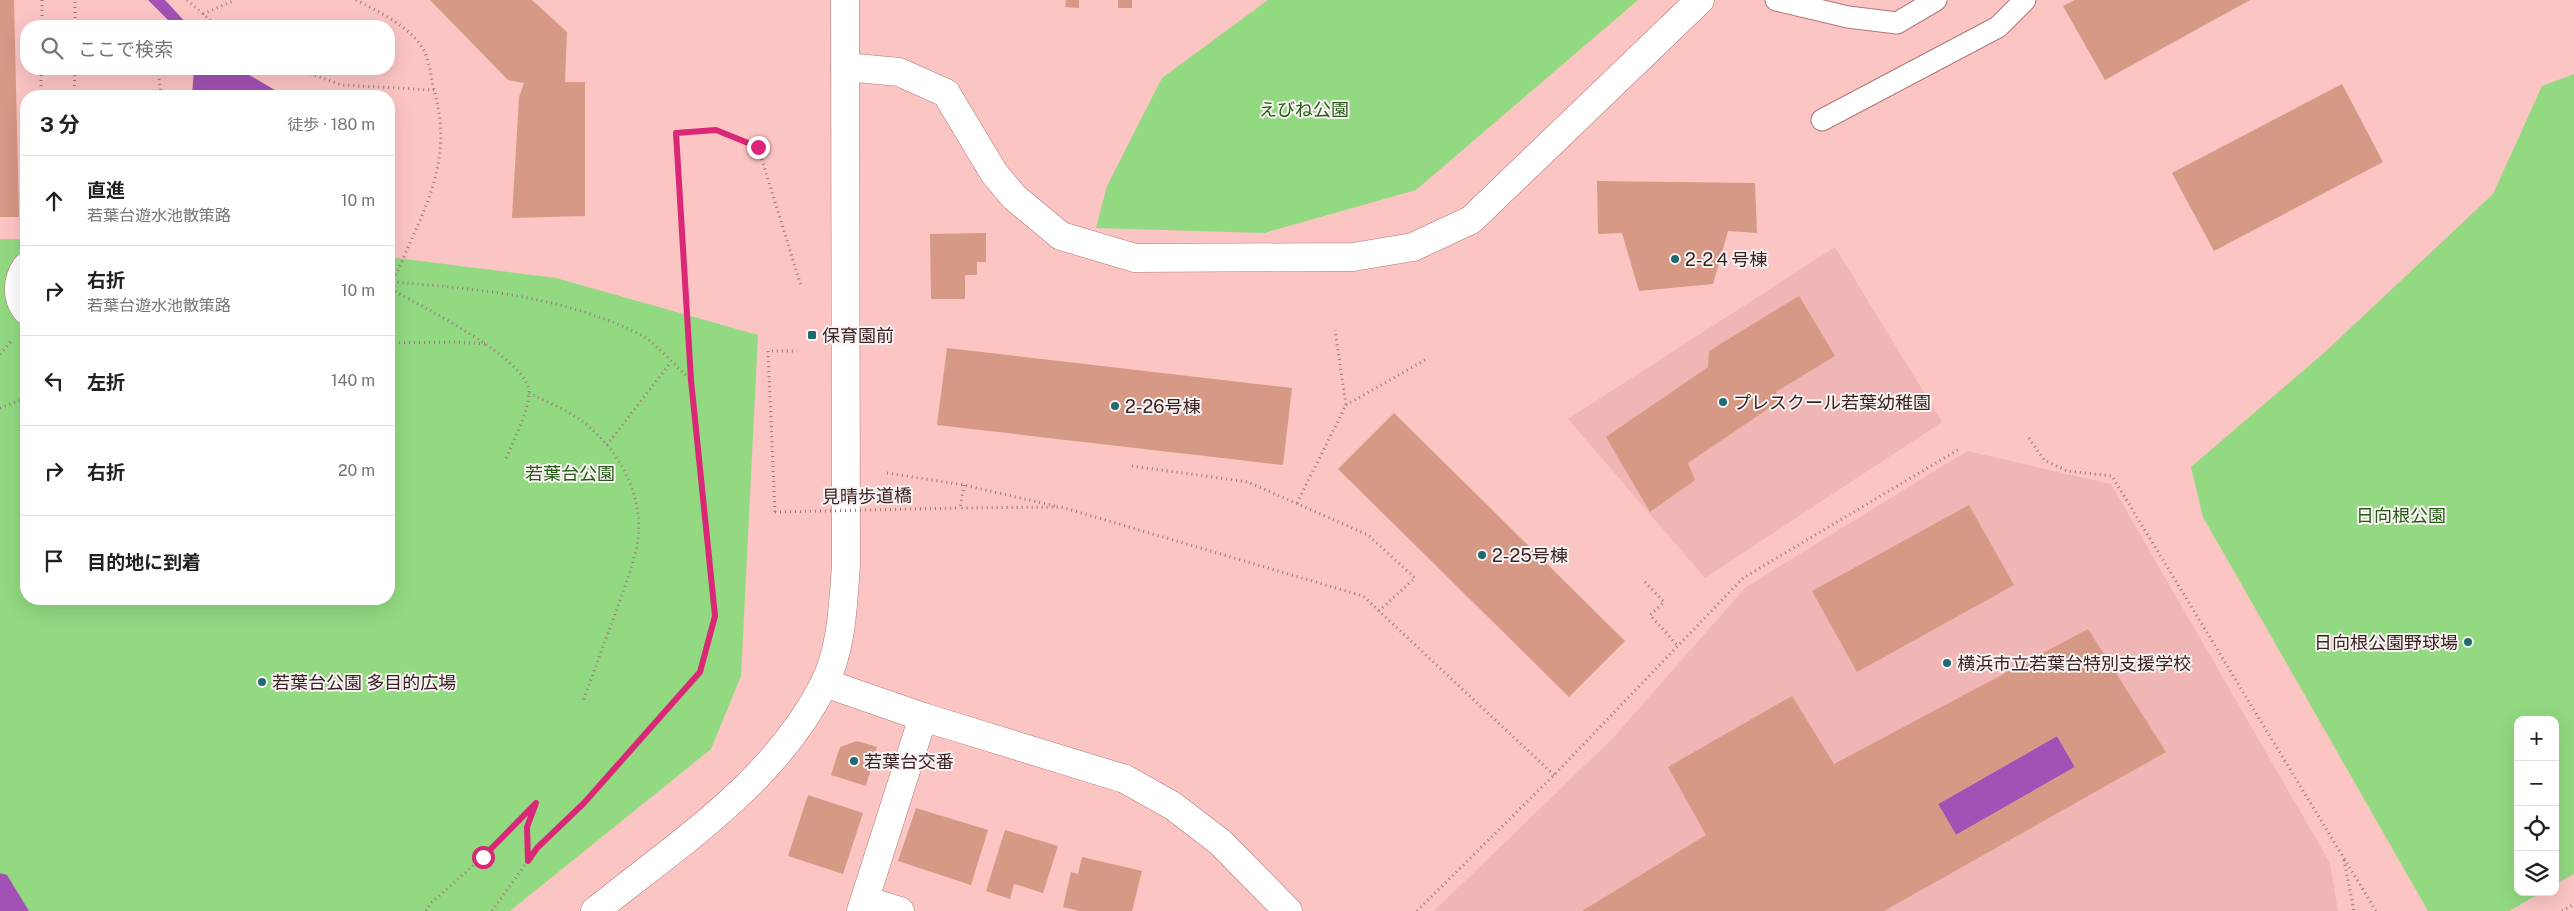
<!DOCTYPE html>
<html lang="ja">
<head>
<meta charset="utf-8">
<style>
	body { margin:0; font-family:"Public Sans","Noto Sans JP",sans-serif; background:#f6f6f6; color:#202124 }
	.controls { position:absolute; right:15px; bottom:15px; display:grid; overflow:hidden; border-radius:10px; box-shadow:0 5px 20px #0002 }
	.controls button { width:45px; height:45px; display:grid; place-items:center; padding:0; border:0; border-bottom:1px solid #e0e0e0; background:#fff; color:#202124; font:25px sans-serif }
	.stop { position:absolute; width:15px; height:15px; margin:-11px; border:4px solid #db2777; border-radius:50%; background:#fff }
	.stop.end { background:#db2777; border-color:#fff; box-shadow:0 1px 5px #0008 }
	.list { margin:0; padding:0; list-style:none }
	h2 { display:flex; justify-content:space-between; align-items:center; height:65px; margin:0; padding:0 20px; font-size:21px }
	h2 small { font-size:16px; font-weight:400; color:#757577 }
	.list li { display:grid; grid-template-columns:32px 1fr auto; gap:15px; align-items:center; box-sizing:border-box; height:90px; padding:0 20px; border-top:1px solid #e0e0e0 }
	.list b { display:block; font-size:19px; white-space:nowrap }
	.list p { margin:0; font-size:16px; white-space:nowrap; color:#757577 }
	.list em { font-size:16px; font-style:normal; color:#757577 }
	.icon { flex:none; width:28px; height:28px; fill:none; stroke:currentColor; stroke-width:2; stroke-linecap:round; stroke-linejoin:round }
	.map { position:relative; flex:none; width:2574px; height:911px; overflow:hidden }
	.search { position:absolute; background:#fff; box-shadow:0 5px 20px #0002; left:20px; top:20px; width:375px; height:55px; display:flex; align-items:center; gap:12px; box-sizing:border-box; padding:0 18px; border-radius:20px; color:#757577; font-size:19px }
	.panel { position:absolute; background:#fff; box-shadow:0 5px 20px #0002; left:20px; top:90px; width:375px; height:515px; border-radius:20px }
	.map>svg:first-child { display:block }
	.built { fill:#f0b6b5 }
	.green { fill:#92d981 }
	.water { fill:#a252b5 }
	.building { fill:#d59985; fill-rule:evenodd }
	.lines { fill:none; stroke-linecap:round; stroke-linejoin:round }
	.service-casing { stroke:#b37676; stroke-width:23 }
	.pedestrian-casing { stroke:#b37676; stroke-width:29 }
	.minor-casing { stroke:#b37676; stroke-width:29 }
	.tertiary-casing { stroke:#b37676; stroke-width:29 }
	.path { stroke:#9d7575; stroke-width:3; stroke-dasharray:1 4; stroke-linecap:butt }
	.service { stroke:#fff; stroke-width:21 }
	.pedestrian { stroke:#fff; stroke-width:28 }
	.minor { stroke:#fff; stroke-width:28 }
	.tertiary { stroke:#fff; stroke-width:28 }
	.path-bridge { stroke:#9d7575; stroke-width:3; stroke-dasharray:1 4; stroke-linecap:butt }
	.route { stroke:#db2777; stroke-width:6 }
	.poi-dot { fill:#1f6b6f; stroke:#faf3f3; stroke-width:2 }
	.labels { text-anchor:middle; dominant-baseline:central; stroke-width:4; stroke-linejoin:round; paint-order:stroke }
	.park-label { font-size:18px; fill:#245b13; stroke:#faf3f3 }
	.poi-label { font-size:18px; fill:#3a2222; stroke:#faf3f3; text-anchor:start }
	.street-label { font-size:18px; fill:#3a2222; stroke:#faf3f3 }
</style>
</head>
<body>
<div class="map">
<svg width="2574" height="911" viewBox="0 0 2574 911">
	<rect width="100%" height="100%" fill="#fbc5c4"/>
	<path class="built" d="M1835,247L1942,422L1705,578L1568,419Z
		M1967,451L2111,484L2330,863L2338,911H1434L1612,739L1746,587Z"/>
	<path class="green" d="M1268,0H1638L1416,190L1264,233L1096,228L1107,186L1162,78Z
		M2574,74V874L2555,884V720H2518V892H2542L2509,911H2428L2203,517L2191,467L2325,352L2493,194L2542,86Z
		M0,239H26V599H389V257L556,278L758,335L741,676L711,749L510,911H0Z"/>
	<path class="water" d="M148,0H165L189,26H174Z
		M194,69H239L285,96H192Z
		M2057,736L2075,767L1956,835L1938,804Z
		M0,873L7,875L29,911H0Z"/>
	<path class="building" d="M0,0H14L19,217H0Z
		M430,0H532L567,32L565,82H585V216L512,218L519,97L524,83L508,80Z
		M1066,0H1079V8L1065,7Z
		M1118,0H1132V8H1118Z
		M2075,0H2250L2105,80L2063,6Z
		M2342,84L2383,162L2214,251L2172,173Z
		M1597,181L1755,183L1757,233L1728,231L1713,284L1639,291L1622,233L1598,234Z
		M986,233V262H977V275H965V299H931L930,234Z
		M1799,296L1835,356L1776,392L1778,402L1688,463L1695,480L1650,512L1606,437L1708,367L1709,351Z
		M947,348L1292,388L1283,465L937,425Z
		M1394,413L1625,641L1569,697L1338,469Z
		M1969,505L2014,585L1857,672L1812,591Z
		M2088,629L2166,752L1884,911H1582L1706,835L1668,767L1792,696L1834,764ZM2057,736L2075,767L1956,835L1938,804Z
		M857,741L877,747L866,786L831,775L840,747Z
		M808,795L863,813L843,874L788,856Z
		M916,808L988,830L971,885L898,861Z
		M1005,830L1058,846L1043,893L1014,884L1010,899L986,891Z
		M1082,857L1142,871L1132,911H1079L1063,907L1071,872L1078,874Z"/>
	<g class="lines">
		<g class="service-casing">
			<path id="service" d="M1776,0L1848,17L1897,23L1936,0
				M1822,120L1998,27L2025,0"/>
		</g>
		<g class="pedestrian-casing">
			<path id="pedestrian" d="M26,267C17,280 16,297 26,310"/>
		</g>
		<g class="minor-casing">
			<path id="minor" d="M845,67L899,72L946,93L994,173L1014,197L1061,236L1135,258L1353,257L1413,247L1471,220L1700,0
				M825,683L923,717L1125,779L1173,806L1220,842L1288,911
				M865,900L900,911
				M861,911L923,717"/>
		</g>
		<g class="tertiary-casing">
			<path id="tertiary" d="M595,911C678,844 775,782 824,684C842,649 843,604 846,565L845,0"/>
		</g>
		<path class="path" d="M187,0L217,26
			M356,0C378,11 415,29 425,53C430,64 431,78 434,90C456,165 420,215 393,282H389
			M203,14L235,0
			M75,23V0
			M42,26V0
			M75,26V23L131,26
			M158,69L161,96
			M296,69L342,85L434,90
			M41,96V69
			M74,96L75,69
			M389,343L455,342L486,344
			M0,354L13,339
			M691,380L676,133L716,131L758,147L801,286
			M529,393C547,402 568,410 583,422C620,450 646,499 637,545C632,569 623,592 615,614C604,643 594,672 583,701
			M1346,405L1425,360
			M0,408L26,398
			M2029,438L2044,460L2067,471L2112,476L2376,911
			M607,445L671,362
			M1132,466L1248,482L1368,535L1415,578L1379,611
			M887,473L964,485L1055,506
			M964,485L960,508L1061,507L1363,596L1554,775
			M1297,503L1346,405L1335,330
			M775,512L768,351H797
			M1645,582L1664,602L1650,615L1678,646
			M2344,860L2354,911
			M426,911L431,903L483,857L536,803L527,827L528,859
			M492,911L537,848L585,803L700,672L715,617L691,380C677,368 658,345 643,336C565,296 479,289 393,282L396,292C423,307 531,361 529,393C529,410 512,444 505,461
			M1417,911L1554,775L1743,578L1961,448
			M2562,911L2574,904"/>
		<use href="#service" class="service"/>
		<use href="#pedestrian" class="pedestrian"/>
		<use href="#minor" class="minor"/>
		<use href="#tertiary" class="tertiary"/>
		<path class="path-bridge" d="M775,512L960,508"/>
	</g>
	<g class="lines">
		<path class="route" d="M483,857L536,803L527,827L528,861L537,848L584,803L700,672L715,616L691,380L676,133L716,130L758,147"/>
	</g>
	<g class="poi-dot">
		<circle cx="1675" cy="259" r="5"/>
		<rect x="807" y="330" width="10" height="10" rx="2.5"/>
		<circle cx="1723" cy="402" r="5"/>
		<circle cx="1115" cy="406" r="5"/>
		<circle cx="1482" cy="555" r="5"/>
		<circle cx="2468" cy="642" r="5"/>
		<circle cx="1947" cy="663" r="5"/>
		<circle cx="262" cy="682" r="5"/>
		<circle cx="854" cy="761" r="5"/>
	</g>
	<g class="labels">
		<g class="park-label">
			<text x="1304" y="109">えびね公園</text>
			<text x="570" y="473">若葉台公園</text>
			<text x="2401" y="515">日向根公園</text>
		</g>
		<g class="poi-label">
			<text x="1685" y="259">2-2４号棟</text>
			<text x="822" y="335">保育園前</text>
			<text x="1733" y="402">プレスクール若葉幼稚園</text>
			<text x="1125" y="406">2-26号棟</text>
			<text x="1492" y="555">2-25号棟</text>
			<text x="2458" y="642" text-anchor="end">日向根公園野球場</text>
			<text x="1957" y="663">横浜市立若葉台特別支援学校</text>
			<text x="272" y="682">若葉台公園 多目的広場</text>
			<text x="864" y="761">若葉台交番</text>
		</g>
		<g class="street-label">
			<text transform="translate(867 496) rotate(-1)">見晴歩道橋</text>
		</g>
	</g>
</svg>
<div class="controls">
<button>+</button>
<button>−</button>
<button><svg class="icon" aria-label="locate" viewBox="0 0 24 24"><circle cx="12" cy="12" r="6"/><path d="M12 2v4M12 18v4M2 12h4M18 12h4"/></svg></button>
<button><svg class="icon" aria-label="layers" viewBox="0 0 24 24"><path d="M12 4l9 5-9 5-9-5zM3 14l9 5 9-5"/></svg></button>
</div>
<div class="stop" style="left:483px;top:857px"></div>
<div class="stop end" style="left:758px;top:147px"></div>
<div class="search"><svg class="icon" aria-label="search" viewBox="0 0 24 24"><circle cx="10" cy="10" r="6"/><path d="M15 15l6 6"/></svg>ここで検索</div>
<section class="panel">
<h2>3 分<small>徒歩 · 180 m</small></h2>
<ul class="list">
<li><svg class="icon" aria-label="ahead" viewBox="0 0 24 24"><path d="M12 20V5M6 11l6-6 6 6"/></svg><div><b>直進</b><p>若葉台遊水池散策路</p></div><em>10 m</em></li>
<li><svg class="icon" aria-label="right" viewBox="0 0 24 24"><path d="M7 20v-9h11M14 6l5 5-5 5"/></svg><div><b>右折</b><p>若葉台遊水池散策路</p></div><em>10 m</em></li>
<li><svg class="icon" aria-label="left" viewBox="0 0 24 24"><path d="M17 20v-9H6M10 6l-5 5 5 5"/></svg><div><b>左折</b></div><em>140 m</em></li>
<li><svg class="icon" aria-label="right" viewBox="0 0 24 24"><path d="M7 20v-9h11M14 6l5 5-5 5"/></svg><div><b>右折</b></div><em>20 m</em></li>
<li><svg class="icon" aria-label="arrive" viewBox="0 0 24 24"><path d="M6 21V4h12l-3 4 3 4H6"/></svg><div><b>目的地に到着</b></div></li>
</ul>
</section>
</div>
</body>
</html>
